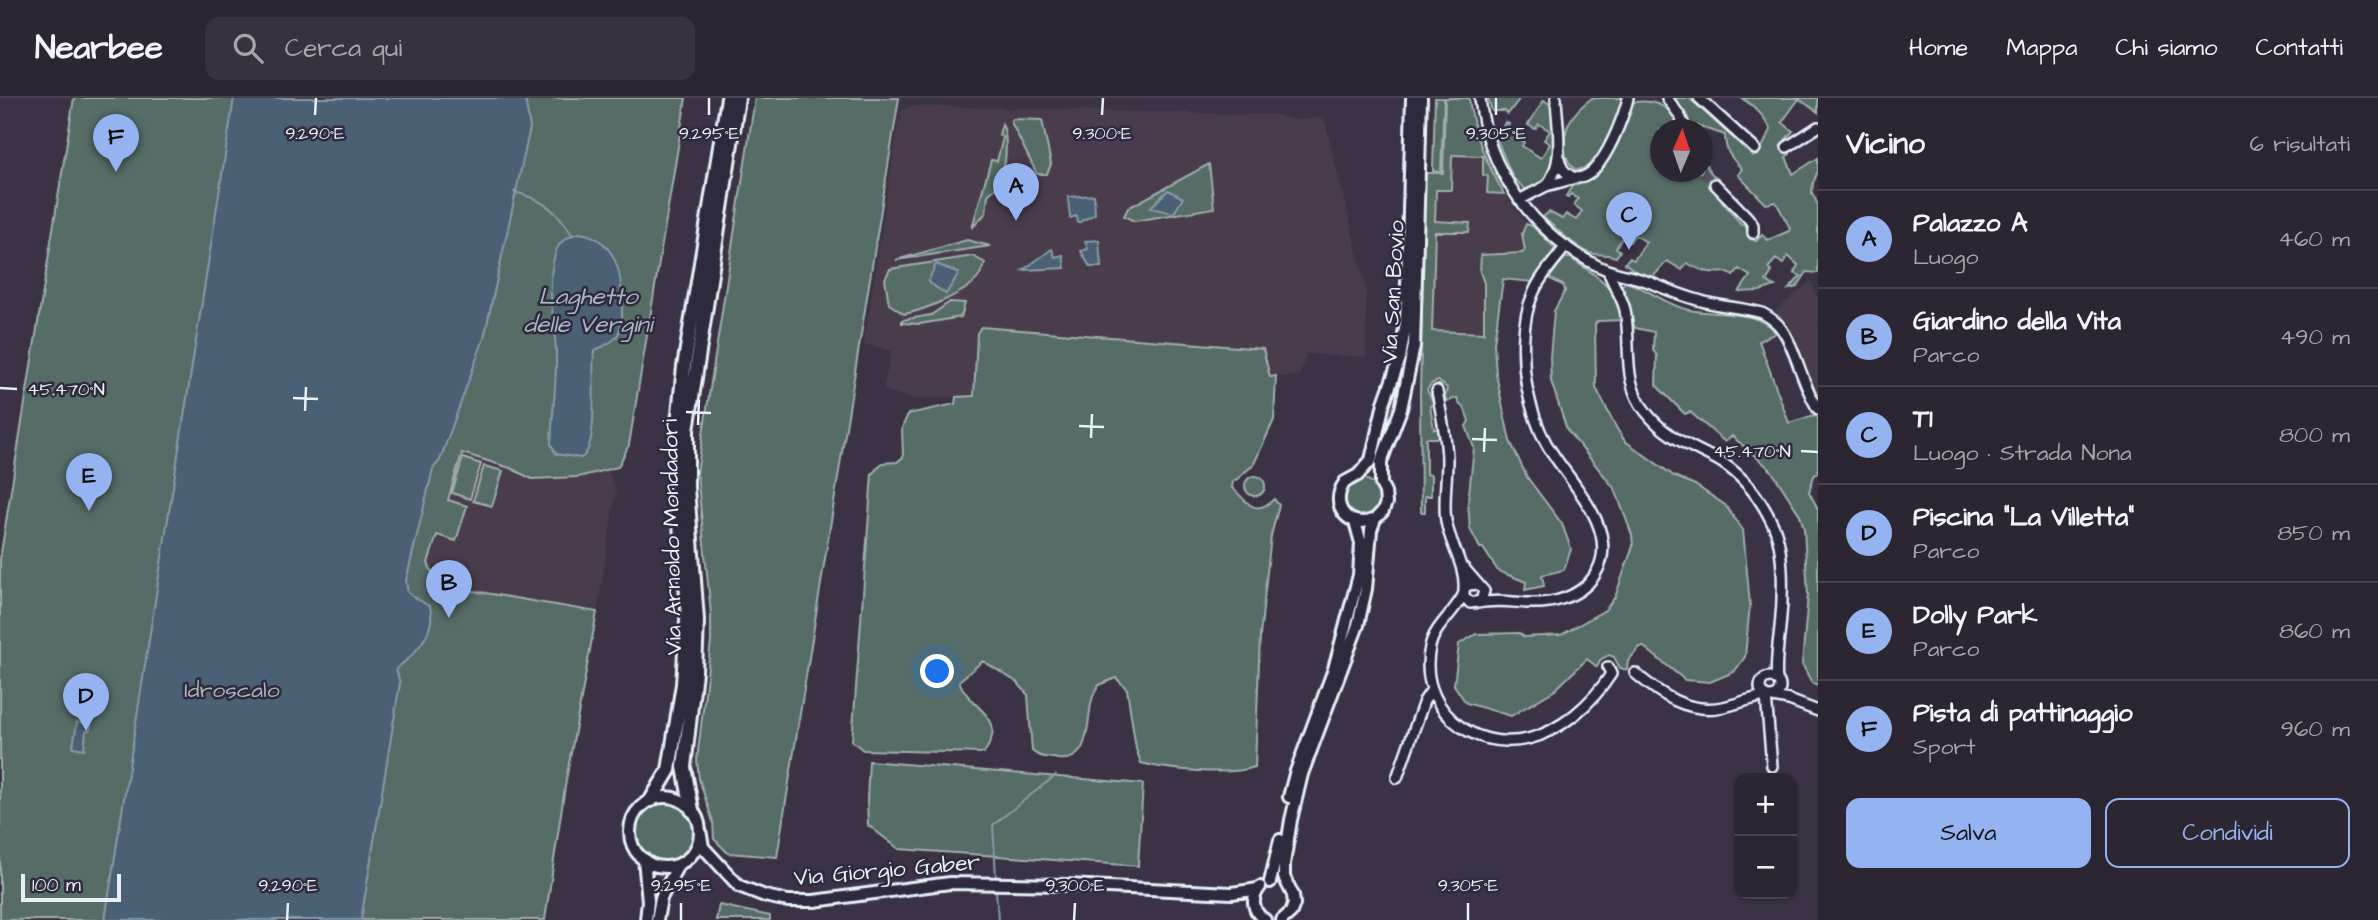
<!DOCTYPE html>
<html lang="it">
<head>
<meta charset="utf-8">
<style>
	body { margin:0; font-family:"Architects Daughter",sans-serif; background:#38323f; color:#f1f3f6 }
	.controls { position:absolute; right:21px; bottom:21px; display:grid; overflow:hidden; border-radius:14px; box-shadow:0 2px 5px #0004 }
	.controls button { width:63px; height:63px; display:grid; place-items:center; padding:0; border:0; border-bottom:2px solid #48434e; background:#2c2633; color:#f1f3f6; font:35px sans-serif }
	.compass { position:absolute; left:1650px; top:21px; width:63px; height:63px; border-radius:50%; background:#2c2633; box-shadow:0 2px 5px #0004; rotate:2deg }
	.scale { position:absolute; left:21px; bottom:18px; width:100px; box-sizing:border-box; padding-left:7px; border:4px solid #e8f1f8; border-top:0; font-size:19px; line-height:24px; white-space:nowrap; color:#e8f1f8; -webkit-text-stroke:5px #2f2a3d; paint-order:stroke }
	.you { position:absolute; left:938px; top:574px; width:24px; height:24px; margin:-18px; border:5px solid #fff; border-radius:50%; background:#1a73e8; box-shadow:0 0 0 10px #1a73e833 }
	.badge { display:grid; place-items:center; width:46px; height:46px; border-radius:50%; background:#95b2f1; color:#111; font-size:23px; font-weight:700 }
	.pin { position:absolute; translate:-50% -58px; filter:drop-shadow(0 2px 4px #0008) }
	.pin::after { content:''; position:absolute; top:37px; width:24px; height:21px; background:inherit; clip-path:polygon(0 0,100% 0,50% 100%) }
	.list { margin:0; padding:0; list-style:none }
	h2 { display:flex; justify-content:space-between; align-items:center; height:91px; margin:0; padding:0 28px; font-size:30px }
	h2 small { font-size:23px; font-weight:400; color:#a6a5ac }
	.list li { display:grid; grid-template-columns:46px 1fr auto; gap:21px; align-items:center; box-sizing:border-box; height:98px; padding:0 28px; border-top:2px solid #48434e }
	.list b { display:block; font-size:26px; white-space:nowrap }
	.list p { margin:0; font-size:23px; white-space:nowrap; color:#a6a5ac }
	.list em { font-size:23px; font-style:normal; color:#a6a5ac }
	.actions { display:flex; gap:14px; padding:21px 28px }
	.actions a { flex:1; padding:16px 0; border:2px solid #95b2f1; border-radius:14px; text-align:center; font-size:24px; color:#95b2f1 }
	.actions .main { background:#95b2f1; color:#111 }
	.icon { flex:none; width:38px; height:38px; fill:none; stroke:currentColor; stroke-width:2; stroke-linecap:round; stroke-linejoin:round }
	.map { position:relative; flex:none; width:1818px; height:822px; overflow:hidden }
	header { display:flex; align-items:center; gap:42px; box-sizing:border-box; height:98px; padding:0 35px; background:#2c2633; border-bottom:2px solid #48434e }
	header strong { font-size:33px }
	nav { display:flex; gap:38px; margin-inline-start:auto; font-size:24px }
	.search { width:490px; height:63px; background:#38323f; display:flex; align-items:center; gap:18px; box-sizing:border-box; padding:0 24px; border-radius:14px; color:#a6a5ac; font-size:26px }
	main { display:flex }
	aside { flex:1; background:#2c2633 }
	.map>svg:first-child { display:block }
	.built { fill:#4a3d4c }
	.green { fill:#576c66; stroke:#a0aeaf; stroke-width:2 }
	.water { fill:#4a6174; stroke:#899ba9; stroke-width:2 }
	.lines { fill:none; stroke-linecap:round; stroke-linejoin:round }
	.stream { stroke:#899ba9; stroke-width:2 }
	.minor-tunnel { stroke:#55505f; stroke-width:9; stroke-dasharray:9 4.5; stroke-linecap:butt }
	.minor-casing { stroke:#e8f1f8; stroke-width:14 }
	.major-casing { stroke:#e8f1f8; stroke-width:16 }
	.highway-casing { stroke:#e8f1f8; stroke-width:18 }
	.minor { stroke:#2f2a3d; stroke-width:9 }
	.major { stroke:#2f2a3d; stroke-width:10 }
	.highway { stroke:#2f2a3d; stroke-width:12 }
	.ticks { fill:none; stroke:#e8f1f8; stroke-width:2.5 }
	.labels { text-anchor:middle; dominant-baseline:central; stroke-width:5; stroke-linejoin:round; paint-order:stroke }
	.street-label { font-size:23px; fill:#e8f1f8; stroke:#2f2a3d }
	.park-label { font-size:23px; fill:#a7b5b6; stroke:#2f2a3d }
	.water-label { font-size:24px; font-style:italic; fill:#a9b7c3; stroke:#2f2a3d }
	.ticks-label { font-size:18px; text-anchor:middle; fill:#e8f1f8; stroke:#2f2a3d; stroke-width:5; stroke-linejoin:round; paint-order:stroke }
</style>
</head>
<body>
<header>
<strong>Nearbee</strong>
<div class="search"><svg class="icon" aria-label="search" viewBox="0 0 24 24"><circle cx="10" cy="10" r="6"/><path d="M15 15l6 6"/></svg>Cerca qui</div>
<nav><a>Home</a><a>Mappa</a><a>Chi siamo</a><a>Contatti</a></nav>
</header>
<main>
<div class="map">
<svg width="1818" height="822" viewBox="0 0 1818 822">
	<rect width="100%" height="100%" fill="#3b3344"/>
	<filter id="ink" filterUnits="userSpaceOnUse"><feTurbulence type="fractalNoise" baseFrequency=".0143" numOctaves="2"/><feDisplacementMap in="SourceGraphic" scale="14" xChannelSelector="R" yChannelSelector="G"/><feConvolveMatrix kernelMatrix="1 2 1 2 8 2 1 2 1" color-interpolation-filters="sRGB"/></filter>
	<g filter="url(#ink)">
		<path class="built" d="M910,8L1275,17L1294,22L1324,20L1366,190V259L1306,256L1300,277L1270,279L977,237L974,298L915,301L883,292L892,253L864,246L900,14Z
			M1449,48L1472,49L1530,132L1528,158L1494,162L1479,273L1432,272L1436,81L1447,80Z
			M1811,183L1818,202V300L1791,234L1775,213Z
			M462,355L510,370L532,381L578,379L608,372L616,392L597,514L462,491L457,484L434,479L428,465Z"/>
		<path class="green" d="M74,0H686L629,347L618,369L578,379L532,381L510,370L462,355L448,402L467,408L456,443L437,437L428,465L434,479L457,484L462,491L597,514L566,682L545,822H0V461Z
			M755,0H899L777,759L728,755L714,741L713,724L699,681L697,662L711,543V516L697,375Z
			M1435,0H1444L1441,74L1433,73Z
			M1445,0H1469C1473,36 1487,65 1504,96L1487,95L1488,78L1483,77V58L1452,57L1451,92H1436L1435,123L1470,125L1469,134H1435L1432,233L1484,235V185L1480,174L1481,157L1522,155L1525,152L1522,136L1526,126L1532,128L1555,150L1532,184L1503,181L1494,245L1496,276L1505,320L1510,343L1527,379L1562,426L1571,451L1564,472L1542,477L1544,488L1525,492L1526,484L1498,473L1483,450H1480L1470,431L1468,404L1474,350L1466,328L1469,323L1464,309L1460,307L1457,300L1447,303L1445,300L1447,290L1438,283L1431,286L1427,292L1434,305L1430,308L1434,331H1438L1439,340H1426V376L1431,377V398H1425V414H1421L1420,295L1425,75H1443Z
			M1488,0H1520L1508,16L1505,13H1492Z
			M1592,0H1623C1619,20 1600,72 1576,72C1569,67 1567,61 1565,53C1562,29 1573,14 1592,0Z
			M1669,0H1689L1753,58L1758,57L1771,32C1766,20 1753,6 1741,0H1818V14L1799,1L1782,24L1793,33L1785,42L1790,56L1786,59L1793,76L1818,60V73L1813,85L1812,95L1818,107V175L1807,174L1797,189L1789,191L1801,178L1794,175L1798,167L1788,158L1783,166L1776,161L1768,170L1772,174L1766,183L1775,188L1760,193L1739,194L1750,178L1739,171L1733,178L1726,174C1710,176 1701,173 1687,165L1682,172L1667,163L1652,180L1636,174L1625,165L1629,160L1634,162L1646,144L1635,137L1630,144L1622,140L1616,150L1620,153L1616,159C1607,156 1602,157 1594,156C1581,155 1553,128 1543,119L1549,114L1562,121L1566,116L1576,122L1582,113L1574,107L1578,101L1571,96L1568,99L1566,98L1574,85C1610,84 1623,32 1631,5C1652,0 1676,9 1679,31L1660,32V74H1702L1703,61L1711,75L1721,84L1709,87L1723,101L1722,103L1742,127L1745,126L1750,141L1756,143L1762,137L1768,142L1789,133L1790,130L1776,104L1766,106L1738,77L1742,71C1731,60 1725,53 1725,37L1698,28V31H1692L1683,14Z
			M1544,2L1552,8C1553,35 1563,86 1525,91L1513,80L1497,42L1505,24L1509,26L1506,32L1524,44L1522,48L1541,60L1550,46L1544,42L1550,33L1539,26L1535,31L1528,27Z
			M1013,21L1042,22L1051,66L1047,76H1037L1011,24Z
			M1002,26C1009,39 1006,77 997,89C994,92 990,94 988,97L986,115L972,130L991,62L997,63L1003,40L999,37Z
			M1209,66L1214,110L1134,123L1124,118L1128,110Z
			M967,142L990,148L896,162Z
			M973,158L985,165C983,170 981,175 978,180C966,195 923,213 904,216L889,206L885,181L890,171Z
			M1565,160H1570C1598,178 1616,188 1623,222L1598,223L1595,226L1596,290L1617,331L1625,343L1674,378L1695,387L1725,407L1743,432L1750,506L1745,559L1734,574L1710,584L1685,582L1644,549H1640L1628,563L1627,572L1620,570L1614,559L1609,557L1600,562L1597,569L1587,561L1555,592L1511,618L1466,605L1454,587L1459,546L1476,536L1519,535L1524,539L1561,537L1605,512L1615,499L1633,448L1632,437L1615,391L1567,332L1551,283L1550,259L1554,213L1565,193L1564,188L1549,180Z
			M1625,184C1647,189 1665,207 1689,212C1717,218 1756,210 1776,235L1759,243L1789,325L1814,317L1818,320V374L1814,378L1809,394L1818,411V587L1812,585L1802,566L1808,497L1804,431L1800,417L1771,372L1732,338L1725,344L1690,314L1685,316L1656,287L1657,258L1653,252L1654,234L1635,230L1621,188Z
			M950,204L965,205L961,219L920,226L902,225V222L931,217Z
			M981,229L1263,251L1270,279L1276,278L1274,322L1253,368C1245,372 1240,381 1233,383L1232,390C1246,401 1253,421 1274,401L1279,407L1271,438L1260,538L1255,669C1229,678 1167,672 1141,665L1136,651L1127,591L1116,580L1099,587C1097,591 1093,596 1092,602C1086,623 1092,665 1058,661C1048,659 1039,660 1032,653L1028,597L1018,585L983,563L959,583C971,614 1010,617 984,655L863,652L852,643L872,376L882,365L897,364L903,359L902,330L908,316L955,306L956,299L974,298L977,235Z
			M463,360L481,366L470,401L452,395Z
			M484,368L503,373L492,408L473,403Z
			M1245 388a10 10 0 1 1 20 0a10 10 0 1 1-20 0Z
			M1358,380C1377,380 1393,403 1374,417C1371,419 1367,420 1363,421L1345,413L1343,393Z
			M869,663L1143,686L1138,768L899,751L868,727L867,702Z
			M636 734a29 29 0 1 1 58 0a29 29 0 1 1-58 0Z
			M719,807L770,818V822H716Z"/>
		<path class="water" d="M234,0H525L530,30L484,240L440,362L433,371L406,483L408,495L430,509C437,534 414,557 396,571L400,585L361,822H105Z
			M1168,92L1183,100L1174,115L1150,110Z
			M1094,97L1095,116L1078,125L1077,118L1070,120L1068,99Z
			M580,135C615,140 622,176 622,205C622,216 623,228 617,238C612,246 602,248 594,253C591,276 600,349 581,360L556,356L551,346C552,316 557,285 556,255C555,222 545,186 556,153C560,142 569,138 580,135Z
			M1099,142L1101,169H1090L1081,153L1088,151L1085,143Z
			M1052,151L1055,159L1063,157L1065,170L1023,172Z
			M936,166L959,175L946,196L928,184Z
			M77,624L91,626L90,632L86,633L84,651L73,649Z"/>
		<g class="lines">
			<path class="stream" d="M514,94C540,100 560,114 572,137
				M996,779L993,727L1056,677
				M996,792L998,822"/>
			<path class="minor-tunnel" d="M1702,74L1715,86"/>
			<g class="minor-casing">
				<path id="minor" d="M1480,0C1487,72 1534,136 1598,168C1614,176 1633,178 1649,184C1668,192 1685,199 1705,204C1724,209 1744,210 1762,215C1769,219 1776,223 1780,229C1796,249 1802,287 1818,311
					M1667,0L1680,18L1686,32
					M1699,0L1755,51
					M1787,49L1818,29
					M1559,60C1561,68 1563,74 1571,78C1598,92 1624,18 1628,0
					M1715,86L1748,120L1753,127V135
					M1546,88C1566,64 1557,29 1556,0
					M1519,102L1546,88L1576,80
					M1608,172C1612,186 1622,198 1625,212C1632,247 1621,284 1646,314C1668,342 1693,348 1721,364C1746,380 1762,402 1774,429C1785,455 1783,502 1780,530C1778,548 1775,565 1777,583
					M1437,293C1441,316 1447,340 1447,363C1447,384 1443,403 1446,423C1450,447 1466,468 1464,491
					M1464,470L1484,493L1481,503L1470,505L1464,498V491L1468,487L1478,486
					M1464,495C1455,515 1434,528 1430,549C1417,609 1471,654 1528,641C1562,633 1593,604 1611,576L1608,569
					M1478,505C1512,498 1536,514 1572,497C1584,491 1592,484 1598,471C1619,428 1566,381 1546,345C1537,329 1531,309 1527,290C1522,262 1521,223 1533,196C1540,178 1555,163 1566,148
					M1635,575C1661,597 1688,616 1723,609C1738,606 1751,600 1766,598L1772,668
					M1760 589a10 10 0 1 1 20 0a10 10 0 1 1-20 0Z
					M1773,599L1789,602L1818,613
					M1397,680L1424,603L1431,593"/>
			</g>
			<g class="major-casing">
				<path id="major" d="M1375,421C1349,433 1328,407 1345,384L1358,377L1371,362L1384,305L1400,260L1406,225L1412,0
					M1289,699L1295,676L1334,571L1359,477L1361,445L1355,424
					M630 734a35 35 0 1 1 70 0a35 35 0 1 1-70 0Z
					M700,732L703,749L739,788L765,798L788,803H814L950,785L1067,787L1232,795L1258,791
					M644,761L648,803L646,822
					M1270,784L1280,742
					M1260,789C1250,801 1253,814 1265,822
					M657,822L661,800L678,767
					M1282,822L1291,814L1294,806L1293,797L1284,779V766L1291,722L1302,676L1358,527L1366,491L1371,432L1375,421L1383,413L1386,405L1385,394L1381,386V364L1401,311L1414,248L1421,0"/>
			</g>
			<g class="highway-casing">
				<path id="highway" d="M651,702L669,672L683,586L688,507L676,387L677,334L684,269L728,0
					M692,712L684,669L695,574L697,522L687,389V332L738,0"/>
			</g>
			<use href="#minor" class="minor"/>
			<use href="#major" class="major"/>
			<use href="#highway" class="highway"/>
		</g>
	</g>
	<path class="ticks" d="M315,17L316,0M709,17V0M1102,17L1103,0M1496,17V0M0,290L17,291M293,300L318,301M305,313L306,289M686,314L711,315M698,327L699,302M1079,328L1104,329M1091,340L1092,316M1472,341L1497,342M1801,353L1818,354M1484,354L1485,330M287,822L288,805M681,822V805M1074,822L1075,805M1468,822V805"/>
	<g class="labels">
		<g class="street-label">
			<text transform="translate(1393 194) rotate(-87)">Via San Bovio</text>
			<text transform="translate(672 439) rotate(-91)">Via Arnoldo Mondadori</text>
			<text transform="translate(887 772) rotate(-5)">Via Giorgio Gaber</text>
		</g>
		<g class="park-label">
			<text x="232" y="592">Idroscalo</text>
		</g>
		<g class="water-label">
			<text x="588" y="199">Laghetto<tspan x="588" dy="28">delle Vergini</tspan></text>
		</g>
	</g>
	<g class="ticks-label">
		<text x="315" y="41">9.290°E</text>
		<text x="709" y="41">9.295°E</text>
		<text x="1102" y="41">9.300°E</text>
		<text x="1496" y="41">9.305°E</text>
		<text x="66" y="297">45.470°N</text>
		<text x="1752" y="359">45.470°N</text>
		<text x="288" y="793">9.290°E</text>
		<text x="681" y="793">9.295°E</text>
		<text x="1075" y="793">9.300°E</text>
		<text x="1468" y="793">9.305°E</text>
	</g>
</svg>
<div class="controls">
<button>+</button>
<button>−</button>
</div>
<svg class="compass" viewBox="-18 -18 36 36"><path d="M0-13l5 13h-10z" fill="#e53935"/><path d="M0 13l5-13h-10z" fill="#a6a5ac"/></svg>
<div class="scale">100 m</div>
<div class="you"></div>
<div class="pin badge" style="left:1016px;top:123px">A</div>
<div class="pin badge" style="left:449px;top:520px">B</div>
<div class="pin badge" style="left:1629px;top:152px">C</div>
<div class="pin badge" style="left:86px;top:633px">D</div>
<div class="pin badge" style="left:89px;top:413px">E</div>
<div class="pin badge" style="left:116px;top:74px">F</div>
</div>
<aside>
<h2>Vicino<small>6 risultati</small></h2>
<ul class="list">
<li><span class="badge">A</span><div><b>Palazzo A</b><p>Luogo</p></div><em>460 m</em></li>
<li><span class="badge">B</span><div><b>Giardino della Vita</b><p>Parco</p></div><em>490 m</em></li>
<li><span class="badge">C</span><div><b>T1</b><p>Luogo · Strada Nona</p></div><em>800 m</em></li>
<li><span class="badge">D</span><div><b>Piscina &quot;La Villetta&quot;</b><p>Parco</p></div><em>850 m</em></li>
<li><span class="badge">E</span><div><b>Dolly Park</b><p>Parco</p></div><em>860 m</em></li>
<li><span class="badge">F</span><div><b>Pista di pattinaggio</b><p>Sport</p></div><em>960 m</em></li>
</ul>
<div class="actions"><a class="main">Salva</a><a>Condividi</a></div>
</aside>
</main>
</body>
</html>
